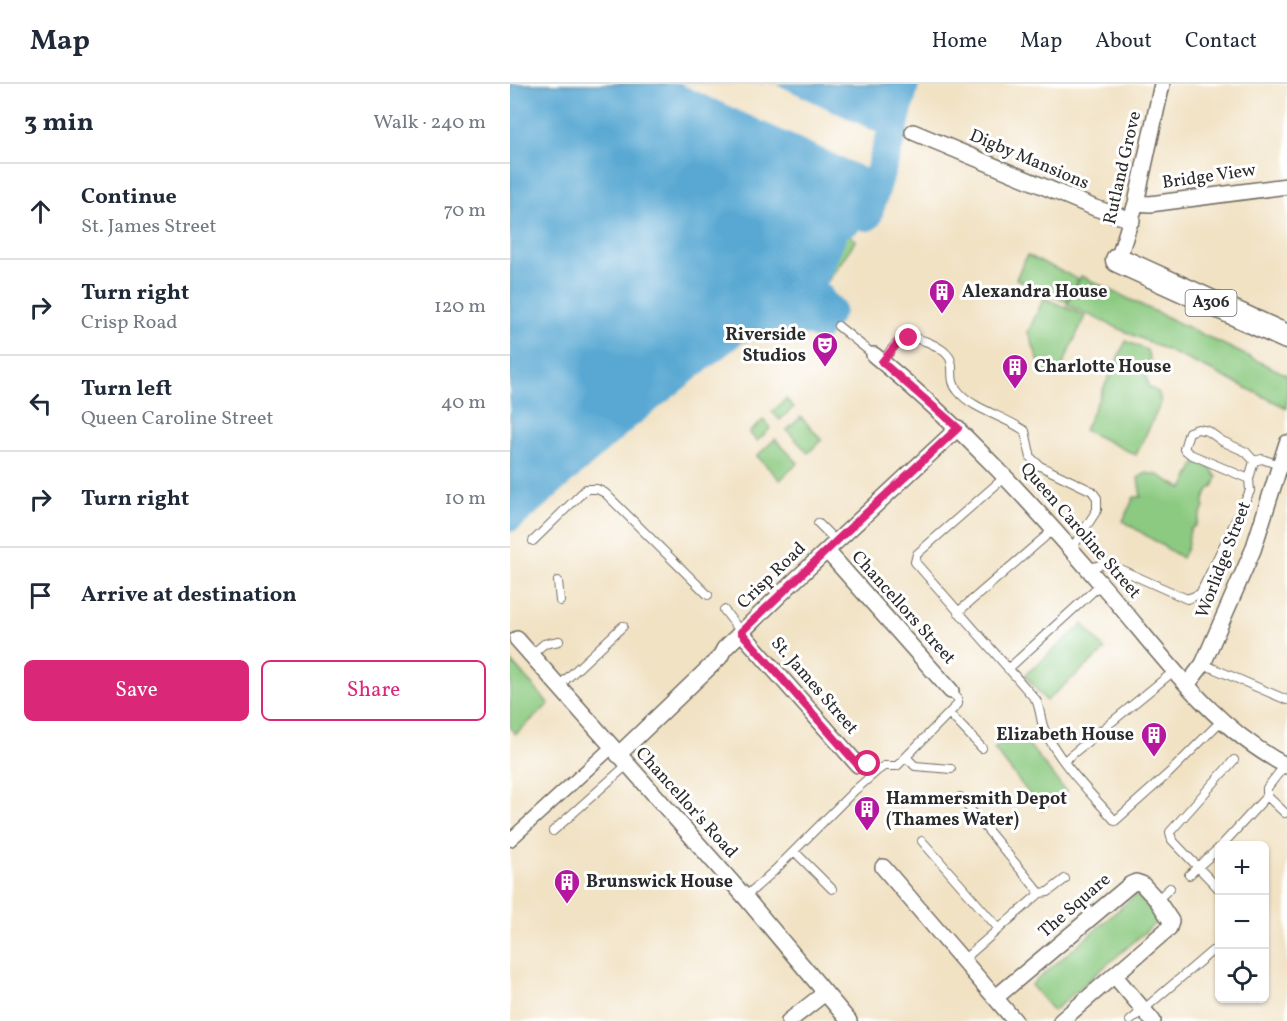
<!DOCTYPE html>
<html lang="en">
<head>
<meta charset="utf-8">
<style>
	body { margin:0; font-family:Vollkorn,serif; background:#f6f6f7; color:#1f2937 }
	.controls { position:absolute; right:18px; bottom:18px; display:grid; overflow:hidden; border-radius:9px; box-shadow:0 2px 4px #0004 }
	.controls button { width:54px; height:54px; display:grid; place-items:center; padding:0; border:0; border-bottom:2px solid #e0e1e3; background:#fff; color:#1f2937; font:30px sans-serif }
	.stop { position:absolute; width:18px; height:18px; margin:-14px; border:4px solid #db2777; border-radius:50%; background:#fff }
	.stop.end { background:#db2777; border-color:#fff; box-shadow:0 2px 6px #0008 }
	.list { margin:0; padding:0; list-style:none }
	h2 { display:flex; justify-content:space-between; align-items:center; height:78px; margin:0; padding:0 24px; font-size:26px }
	h2 small { font-size:20px; font-weight:400; color:#747a83 }
	.list li { display:grid; grid-template-columns:39px 1fr auto; gap:18px; align-items:center; box-sizing:border-box; height:96px; padding:0 24px; border-top:2px solid #e0e1e3 }
	.list b { display:block; font-size:22px; white-space:nowrap }
	.list p { margin:0; font-size:20px; white-space:nowrap; color:#747a83 }
	.list em { font-size:20px; font-style:normal; color:#747a83 }
	.actions { display:flex; gap:12px; padding:18px 24px }
	.actions a { flex:1; padding:14px 0; border:2px solid #db2777; border-radius:9px; text-align:center; font-size:21px; color:#db2777 }
	.actions .main { background:#db2777; color:#fff }
	.icon { flex:none; width:33px; height:33px; fill:none; stroke:currentColor; stroke-width:2; stroke-linecap:round; stroke-linejoin:round }
	.map { position:relative; flex:none; width:777px; height:937px; overflow:hidden }
	header { display:flex; align-items:center; gap:36px; box-sizing:border-box; height:84px; padding:0 30px; background:#fff; border-bottom:2px solid #e0e1e3 }
	header strong { font-size:28px }
	nav { display:flex; gap:33px; margin-inline-start:auto; font-size:21px }
	main { display:flex }
	aside { flex:1; background:#fff }
	.map>svg:first-child { display:block }
	.green { fill:#8cca81; stroke:#5c7a56; stroke-width:1.5 }
	.water { fill:#59a8d3; stroke:#426a7f; stroke-width:1.5 }
	.pier { fill:#f1e2c4 }
	.lines { fill:none; stroke-linecap:round; stroke-linejoin:round }
	.river { stroke:#59a8d3; stroke-width:30 }
	.service-casing { stroke:#706b61; stroke-width:10 }
	.pedestrian-casing { stroke:#706b61; stroke-width:15 }
	.minor-casing { stroke:#706b61; stroke-width:18 }
	.primary-casing { stroke:#706b61; stroke-width:27 }
	.service { stroke:#fff; stroke-width:8 }
	.pedestrian { stroke:#fff; stroke-width:12 }
	.minor { stroke:#fff; stroke-width:15 }
	.primary { stroke:#fff; stroke-width:24 }
	.route { stroke:#db2777; stroke-width:8 }
	.labels { text-anchor:middle; dominant-baseline:central; stroke-width:6; stroke-linejoin:round; paint-order:stroke }
	.shield { fill:#fff; stroke:#6b6b6b; stroke-width:1.5 }
	.shield-label { font-size:16px; font-weight:bold; fill:#2b2b2b }
	.street-label { font-size:18px; fill:#2b2b2b; stroke:#fff }
	.poi-label { font-size:18px; font-weight:bold; fill:#2b2b2b; stroke:#fff; text-anchor:start }
</style>
</head>
<body>
<header>
<strong>Map</strong>
<nav><a>Home</a><a>Map</a><a>About</a><a>Contact</a></nav>
</header>
<main>
<aside>
<h2>3 min<small>Walk · 240 m</small></h2>
<ul class="list">
<li><svg class="icon" aria-label="ahead" viewBox="0 0 24 24"><path d="M12 20V5M6 11l6-6 6 6"/></svg><div><b>Continue</b><p>St. James Street</p></div><em>70 m</em></li>
<li><svg class="icon" aria-label="right" viewBox="0 0 24 24"><path d="M7 20v-9h11M14 6l5 5-5 5"/></svg><div><b>Turn right</b><p>Crisp Road</p></div><em>120 m</em></li>
<li><svg class="icon" aria-label="left" viewBox="0 0 24 24"><path d="M17 20v-9H6M10 6l-5 5 5 5"/></svg><div><b>Turn left</b><p>Queen Caroline Street</p></div><em>40 m</em></li>
<li><svg class="icon" aria-label="right" viewBox="0 0 24 24"><path d="M7 20v-9h11M14 6l5 5-5 5"/></svg><div><b>Turn right</b></div><em>10 m</em></li>
<li><svg class="icon" aria-label="arrive" viewBox="0 0 24 24"><path d="M6 21V4h12l-3 4 3 4H6"/></svg><div><b>Arrive at destination</b></div></li>
</ul>
<div class="actions"><a class="main">Save</a><a>Share</a></div>
</aside>
<div class="map">
<svg width="777" height="937" viewBox="0 0 777 937">
	<rect width="100%" height="100%" fill="#fff"/>
	<filter id="ink" filterUnits="userSpaceOnUse"><feTurbulence type="fractalNoise" baseFrequency=".0167" numOctaves="2"/><feDisplacementMap in="SourceGraphic" scale="12" xChannelSelector="R" yChannelSelector="G"/><feConvolveMatrix kernelMatrix="1 2 1 2 8 2 1 2 1" color-interpolation-filters="sRGB"/></filter>
	<filter id="wash" filterUnits="userSpaceOnUse"><feTurbulence type="fractalNoise" baseFrequency=".008" numOctaves="4" result="noise"/><feDisplacementMap in="SourceGraphic" scale="24" xChannelSelector="R" yChannelSelector="G"/><feGaussianBlur stdDeviation="1.35" result="paint"/><feColorMatrix in="noise" values="0 0 0 0 0 0 0 0 0 0 0 0 0 0 0 0 0 1.4 0 .05"/><feComposite in="paint" operator="in"/></filter>
	<g filter="url(#wash)">
		<rect width="100%" height="100%" fill="#f1e2c4"/>
		<path class="green" d="M335,148L346,156L316,200L312,197Z
			M517,171L568,195L557,218L506,195Z
			M571,192L777,291V324L700,286L557,221Z
			M534,214L575,232L547,294L532,286L518,248Z
			M616,257L637,266L642,282L636,292L639,303L649,309L651,319L626,371L574,346Z
			M276,315L284,323L270,336L262,328Z
			M291,333L312,356L298,369L277,346Z
			M253,336L261,344L247,357L239,349Z
			M265,355L288,379L270,396L247,372Z
			M686,378L696,379L707,393L704,401L698,407L694,416V423L686,441L680,446L677,464L672,474L613,437L624,413H631L628,394L636,389L648,391L673,405Z
			M573,540L595,566L536,617L515,591Z
			M0,576L39,620L6,650L0,643Z
			M508,647L556,708L532,726L484,665Z
			M627,810L649,836L543,927L521,901Z"/>
		<path class="water" d="M0,0H394L365,107L342,126L337,137L328,134L298,206L309,213V217L320,226L310,241L304,237H292L277,233H260L224,246L115,332L0,433Z"/>
		<path class="pier" d="M171,0H266L383,56L372,92Z"/>
		<g class="lines">
			<path class="river" d="M317,128L337,137L342,126L357,132L381,52L394,0
				M0,433L115,332L224,246L260,233H277L292,237H304L310,241L320,226L308,217L309,213L298,206L329,134L301,120"/>
		</g>
	</g>
	<g filter="url(#ink)">
		<g class="lines">
			<g class="service-casing">
				<path id="service" d="M328,242L364,271
					M372,278C377,272 383,261 390,257C402,248 437,263 441,277C444,287 439,297 448,307C462,325 496,333 515,347L521,374L530,382L582,407L587,414V426L561,466
					M744,377L752,375L769,381
					M496,392L407,470L405,478L526,616C531,626 530,637 535,647C551,681 581,709 605,737L659,689L712,636
					M739,395L680,370L674,365L679,348L688,345L698,347L712,357L736,368L744,377
					M308,439L327,458
					M23,457L76,405H87L95,409L198,511
					M577,485L596,479L677,515L690,510L740,407L739,395L744,377
					M48,497L50,517
					M214,526L231,548
					M448,528L543,446
					M21,571L34,560L49,557
					M693,580L777,616
					M498,585L591,500
					M49,602L113,542
					M439,629L472,664
					M396,673L405,682L441,685
					M554,677L664,587
					M348,681L358,680L367,687
					M775,681L757,704V712L775,729
					M450,713L530,809
					M43,747L117,681
					M412,757L489,845
					M711,762L757,712
					M284,767L322,805
					M679,791L710,763
					M709,805L662,756L660,748L724,676
					M235,813L264,787L344,707L367,687L374,682H387L448,620V615L441,607
					M647,816L660,804
					M453,876L530,809L538,808L555,795
					M620,937L702,867"/>
			</g>
			<g class="pedestrian-casing">
				<path id="pedestrian" d="M0,756L101,664"/>
			</g>
			<g class="minor-casing">
				<path id="minor" d="M403,48L585,124L622,136
					M626,119L640,120L777,102
					M608,176L626,119L652,0
					M364,271C449,340 521,418 592,501C648,565 699,642 777,682
					M317,467L441,607
					M231,548L348,681
					M7,555L235,813L339,937
					M677,601L693,580L743,466L777,359
					M108,671L210,573L214,565L280,501L448,344
					M373,783L505,937
					M604,891L643,937
					M485,914L621,800L626,798L632,800L647,816L661,837L659,844L551,937
					M279,937L315,909"/>
			</g>
			<g class="primary-casing">
				<path id="primary" d="M608,176L777,253"/>
			</g>
			<use href="#service" class="service"/>
			<use href="#pedestrian" class="pedestrian"/>
			<use href="#minor" class="minor"/>
			<use href="#primary" class="primary"/>
		</g>
	</g>
	<g class="lines" filter="url(#ink)">
		<path class="route" d="M358,680L348,681L231,548L338,446L448,344L372,278L390,256L399,254"/>
	</g>
	<defs>
		<g id="building-pin" transform="scale(1.35)"><path d="M0 17L-7.5 6A9.5 9.5 0 1 1 7.5 6Z" fill="#b5179e" stroke="#fff"/><path d="M-4-6H4V6H1V3H-1V6H-4ZM-2.5-4.3h1.7v1.8h-1.7ZM.8-4.3h1.7v1.8H.8ZM-2.5-1h1.7V.8h-1.7ZM.8-1h1.7V.8H.8Z" fill="#fff"/></g>
		<g id="theatre-pin" transform="scale(1.35)"><path d="M0 17L-7.5 6A9.5 9.5 0 1 1 7.5 6Z" fill="#b5179e" stroke="#fff"/><path d="M-5-5.5Q0-4 5-5.5V0Q5 5 0 6Q-5 5-5 0ZM-3.3-2.5H-1v1.5H-3.3ZM1-2.5H3.3v1.5H1ZM-2.8 1Q0 5.5 2.8 1Z" fill="#fff"/></g>
	</defs>
	<g fill-rule="evenodd">
		<use href="#building-pin" x="432" y="208"/>
		<use href="#theatre-pin" x="315" y="261"/>
		<use href="#building-pin" x="505" y="283"/>
		<use href="#building-pin" x="644" y="651"/>
		<use href="#building-pin" x="357" y="725"/>
		<use href="#building-pin" x="57" y="798"/>
	</g>
	<g class="labels">
		<rect class="shield" x="675.5" y="206" width="51" height="26" rx="4.5"/>
		<g class="shield-label">
			<text x="701" y="219">A306</text>
		</g>
		<g class="street-label">
			<text transform="translate(519 76) rotate(23)">Digby Mansions</text>
			<text transform="translate(613 84) rotate(-77)">Rutland Grove</text>
			<text transform="translate(699 93) rotate(-8)">Bridge View</text>
			<text transform="translate(570 447) rotate(49)">Queen Caroline Street</text>
			<text transform="translate(714 476) rotate(-69)">Worlidge Street</text>
			<text transform="translate(262 492) rotate(-44)">Crisp Road</text>
			<text transform="translate(393 524) rotate(48)">Chancellors Street</text>
			<text transform="translate(304 602) rotate(49)">St. James Street</text>
			<text transform="translate(176 719) rotate(48)">Chancellor's Road</text>
			<text transform="translate(565 822) rotate(-41)">The Square</text>
		</g>
		<g class="poi-label">
			<text x="452" y="208">Alexandra House</text>
			<text x="296" y="251" text-anchor="end">Riverside<tspan x="296" dy="21">Studios</tspan></text>
			<text x="524" y="283">Charlotte House</text>
			<text x="624" y="651" text-anchor="end">Elizabeth House</text>
			<text x="376" y="715">Hammersmith Depot<tspan x="376" dy="21">(Thames Water)</tspan></text>
			<text x="76" y="798">Brunswick House</text>
		</g>
	</g>
</svg>
<div class="controls">
<button>+</button>
<button>−</button>
<button><svg class="icon" aria-label="locate" viewBox="0 0 24 24"><circle cx="12" cy="12" r="6"/><path d="M12 2v4M12 18v4M2 12h4M18 12h4"/></svg></button>
</div>
<div class="stop" style="left:358px;top:680px"></div>
<div class="stop end" style="left:399px;top:254px"></div>
</div>
</main>
</body>
</html>
